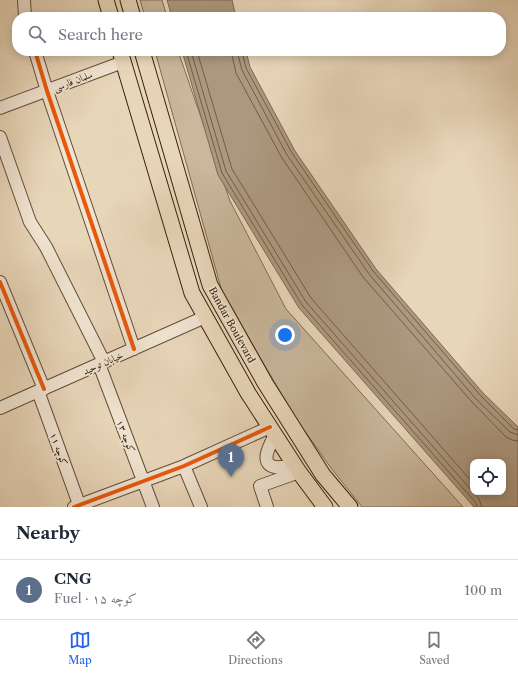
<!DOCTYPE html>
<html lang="en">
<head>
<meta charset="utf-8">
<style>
	body { margin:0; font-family:"Libre Caslon Text",Amiri,serif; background:#f6f6f7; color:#1f2937 }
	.controls { position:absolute; right:12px; bottom:12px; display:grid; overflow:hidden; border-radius:8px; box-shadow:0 2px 10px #0003 }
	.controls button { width:36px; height:36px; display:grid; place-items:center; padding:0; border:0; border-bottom:1px solid #e0e1e3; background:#fff; color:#1f2937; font:20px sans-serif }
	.you { position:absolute; left:285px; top:335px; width:14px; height:14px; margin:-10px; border:3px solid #fff; border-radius:50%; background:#1a73e8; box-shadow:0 0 0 6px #1a73e833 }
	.badge { display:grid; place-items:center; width:26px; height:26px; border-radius:50%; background:#2563eb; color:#fff; font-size:13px; font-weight:700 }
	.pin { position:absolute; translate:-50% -33px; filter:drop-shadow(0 1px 2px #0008) }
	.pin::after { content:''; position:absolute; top:21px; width:14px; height:12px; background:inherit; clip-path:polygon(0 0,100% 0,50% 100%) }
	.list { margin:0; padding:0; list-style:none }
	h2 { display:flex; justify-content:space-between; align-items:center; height:52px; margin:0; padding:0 16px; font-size:17px }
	h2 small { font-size:13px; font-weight:400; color:#747a83 }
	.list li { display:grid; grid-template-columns:26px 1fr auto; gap:12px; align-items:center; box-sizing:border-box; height:60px; padding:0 16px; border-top:1px solid #e0e1e3 }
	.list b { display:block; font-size:15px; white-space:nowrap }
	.list p { margin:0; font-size:13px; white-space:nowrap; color:#747a83 }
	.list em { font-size:13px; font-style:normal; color:#747a83 }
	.icon { flex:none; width:22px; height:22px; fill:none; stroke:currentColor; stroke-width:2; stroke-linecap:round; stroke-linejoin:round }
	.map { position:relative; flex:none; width:518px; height:507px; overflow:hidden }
	.search { position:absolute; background:#fff; box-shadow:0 2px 10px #0003; left:12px; right:12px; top:12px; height:44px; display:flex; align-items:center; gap:10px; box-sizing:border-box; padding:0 14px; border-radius:16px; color:#747a83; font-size:15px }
	.sheet { height:112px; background:#fff }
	nav { display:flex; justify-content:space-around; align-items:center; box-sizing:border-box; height:56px; border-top:1px solid #e0e1e3; background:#fff; font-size:11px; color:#747a83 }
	nav a { display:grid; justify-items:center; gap:2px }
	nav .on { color:#2563eb }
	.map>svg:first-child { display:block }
	.green { fill:#cab79c; stroke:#816c55 }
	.water { fill:#ac987f; stroke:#7e6852; fill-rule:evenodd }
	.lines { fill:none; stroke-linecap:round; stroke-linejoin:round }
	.shore { stroke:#725c46; stroke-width:1 }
	.minor-casing { stroke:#644e39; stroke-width:14 }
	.major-casing { stroke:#38210e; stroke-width:17 }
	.minor { stroke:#f0e4d2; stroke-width:12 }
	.major { stroke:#e8d6b9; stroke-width:15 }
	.cycleway-casing { stroke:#f0e4d2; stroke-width:6 }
	.cycleway { stroke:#e8590c; stroke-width:4 }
	.labels { text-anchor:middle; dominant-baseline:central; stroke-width:3.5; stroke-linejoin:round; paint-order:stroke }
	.street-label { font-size:10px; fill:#38210e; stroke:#f0e4d2 }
</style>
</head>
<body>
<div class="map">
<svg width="518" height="507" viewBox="0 0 518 507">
	<rect width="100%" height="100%" fill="#e8d6b9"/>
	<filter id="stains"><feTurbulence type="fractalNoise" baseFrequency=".005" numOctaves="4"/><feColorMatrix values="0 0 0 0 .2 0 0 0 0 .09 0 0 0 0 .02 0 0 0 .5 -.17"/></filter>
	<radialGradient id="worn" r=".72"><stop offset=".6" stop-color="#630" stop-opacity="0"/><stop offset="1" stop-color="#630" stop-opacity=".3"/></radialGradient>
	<path class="green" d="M140,0H162L167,17H145Z
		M155,51H178L230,201L286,309L463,507H362L331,468L297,420L223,295Z"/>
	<path class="water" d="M167,0H232L236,17H172Z
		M182,51H246L250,67L295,151L376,269L483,393L518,427V507H474L299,308L218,175ZM473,462H503V492H473Z"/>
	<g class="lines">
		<path class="shore" d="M186,51L222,173L302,305L476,503L477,507
			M191,51L226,171L306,302L479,499L482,507
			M197,51L232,169L311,298L473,483
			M231,51L236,73L282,158L363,277L472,402L506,437L512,440L518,441
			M237,51L242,70L287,155L369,274L476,399L510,432L518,435
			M242,51L246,68L292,153L373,271L480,395L514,429L518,430"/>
		<g class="minor-casing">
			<path id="minor" d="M24,0L25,17
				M35,51L47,91L134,349
				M0,108L123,62
				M0,137L30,222L46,247L104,362
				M0,282L44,389
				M99,364L153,507
				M38,391L80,507
				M0,408L205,317
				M275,435C271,443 258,464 275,467C281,468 289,466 294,465
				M184,466L201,507
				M74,507L184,466L270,427
				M267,507L260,486L299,472"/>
		</g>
		<g class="major-casing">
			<path id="major" d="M106,0L111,17
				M128,0L133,17
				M120,51L192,293L248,393L299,472L325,507
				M142,51L210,285L265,383L323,475L350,507"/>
		</g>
		<use href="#minor" class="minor"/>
		<use href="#major" class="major"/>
		<g class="cycleway-casing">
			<path id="cycleway" d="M35,51L47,91L134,349
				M0,282L44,389
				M74,507L184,466L270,427"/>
		</g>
		<use href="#cycleway" class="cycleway"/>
	</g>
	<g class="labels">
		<g class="street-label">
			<text transform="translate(73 81) rotate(-21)">سلمان فارسی</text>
			<text transform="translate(232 325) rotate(61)">Bandar Boulevard</text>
			<text transform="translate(103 363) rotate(-24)">خیابان توحید</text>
			<text transform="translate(126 436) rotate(69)">کوچه ۱۳</text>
			<text transform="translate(59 449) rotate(70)">کوچه ۱۱</text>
		</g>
	</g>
	<rect width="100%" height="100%" filter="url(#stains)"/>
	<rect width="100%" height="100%" fill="url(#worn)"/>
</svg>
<div class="controls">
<button><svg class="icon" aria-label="locate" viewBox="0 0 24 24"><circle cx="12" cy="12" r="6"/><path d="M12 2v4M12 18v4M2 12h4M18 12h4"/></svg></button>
</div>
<div class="you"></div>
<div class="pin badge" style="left:231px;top:477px;background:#5c6f8a">1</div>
<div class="search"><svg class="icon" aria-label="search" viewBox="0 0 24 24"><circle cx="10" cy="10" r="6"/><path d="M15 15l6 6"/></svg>Search here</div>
</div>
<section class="sheet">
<h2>Nearby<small></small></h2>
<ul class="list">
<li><span class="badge" style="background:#5c6f8a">1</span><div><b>CNG</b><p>Fuel · کوچه ۱۵</p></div><em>100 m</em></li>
</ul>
</section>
<nav>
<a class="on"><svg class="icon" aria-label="map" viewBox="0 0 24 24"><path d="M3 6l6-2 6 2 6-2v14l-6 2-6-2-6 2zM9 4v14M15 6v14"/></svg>Map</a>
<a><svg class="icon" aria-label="directions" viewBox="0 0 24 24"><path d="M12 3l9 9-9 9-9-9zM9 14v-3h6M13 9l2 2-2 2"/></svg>Directions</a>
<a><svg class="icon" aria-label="saved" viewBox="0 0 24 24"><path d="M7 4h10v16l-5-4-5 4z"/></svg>Saved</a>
</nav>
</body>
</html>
